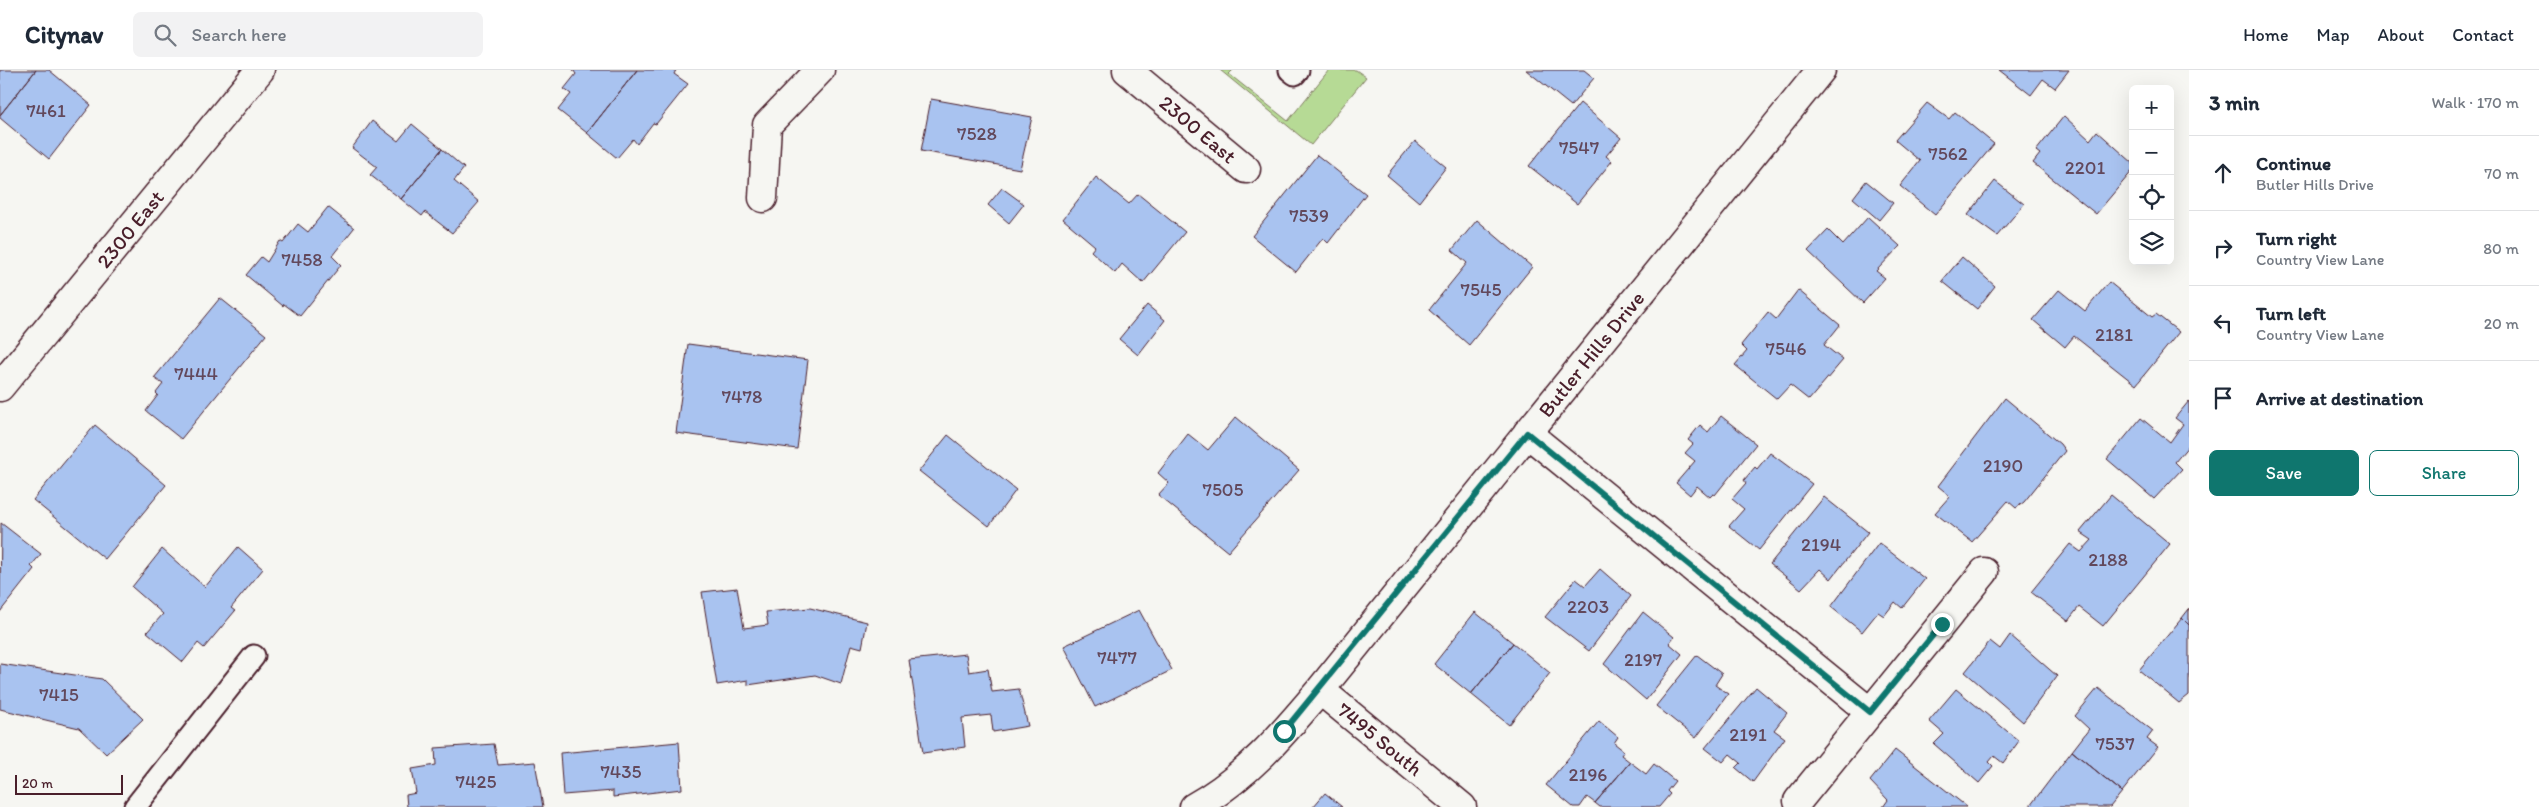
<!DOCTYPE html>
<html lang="en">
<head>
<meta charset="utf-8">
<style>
	body { margin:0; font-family:Itim,sans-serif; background:#f2f2f3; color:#1f2937 }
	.controls { position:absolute; right:15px; top:15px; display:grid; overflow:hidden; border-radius:8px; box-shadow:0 5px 20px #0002 }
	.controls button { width:45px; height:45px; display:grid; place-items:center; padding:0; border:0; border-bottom:1px solid #e0e1e3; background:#fff; color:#1f2937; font:25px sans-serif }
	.scale { position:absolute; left:15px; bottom:12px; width:108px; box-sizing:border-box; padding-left:5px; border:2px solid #4a1f2b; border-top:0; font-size:14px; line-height:18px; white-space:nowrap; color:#4a1f2b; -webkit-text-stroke:4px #f6f6f2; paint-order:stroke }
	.stop { position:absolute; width:15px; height:15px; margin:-11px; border:4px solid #0f766e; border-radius:50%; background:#fff }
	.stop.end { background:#0f766e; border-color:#fff; box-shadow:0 1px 5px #0008 }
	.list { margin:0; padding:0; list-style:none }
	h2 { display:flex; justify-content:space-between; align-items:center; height:65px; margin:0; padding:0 20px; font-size:21px }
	h2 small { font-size:16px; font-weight:400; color:#747a83 }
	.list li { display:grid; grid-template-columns:32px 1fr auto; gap:15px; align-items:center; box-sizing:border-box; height:75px; padding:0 20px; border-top:1px solid #e0e1e3 }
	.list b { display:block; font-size:19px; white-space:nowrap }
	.list p { margin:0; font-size:16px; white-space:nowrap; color:#747a83 }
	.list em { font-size:16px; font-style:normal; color:#747a83 }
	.actions { display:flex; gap:10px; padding:15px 20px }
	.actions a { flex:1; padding:11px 0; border:1px solid #0f766e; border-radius:8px; text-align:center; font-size:18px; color:#0f766e }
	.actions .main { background:#0f766e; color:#fff }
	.icon { flex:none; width:28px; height:28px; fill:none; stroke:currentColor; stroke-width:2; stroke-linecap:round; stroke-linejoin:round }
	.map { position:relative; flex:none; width:2189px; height:737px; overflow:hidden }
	header { display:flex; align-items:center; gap:30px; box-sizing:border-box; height:70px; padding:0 25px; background:#fff; border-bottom:1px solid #e0e1e3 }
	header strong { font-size:24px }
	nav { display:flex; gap:28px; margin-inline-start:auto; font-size:18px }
	.search { width:350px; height:45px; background:#f2f2f3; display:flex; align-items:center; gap:12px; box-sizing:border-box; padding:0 18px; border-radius:8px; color:#747a83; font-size:19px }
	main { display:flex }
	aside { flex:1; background:#fff }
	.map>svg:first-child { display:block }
	.green { fill:#b6da95; stroke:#807c60 }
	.building { fill:#a9c3f0; stroke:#4a1f2b }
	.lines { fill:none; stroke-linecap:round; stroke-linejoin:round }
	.lane-casing { stroke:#4a1f2b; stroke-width:25 }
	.street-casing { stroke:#4a1f2b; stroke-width:31 }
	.secondary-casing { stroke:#4a1f2b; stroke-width:31 }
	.lane { stroke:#f6f6f2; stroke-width:21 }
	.street { stroke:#f6f6f2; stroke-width:28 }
	.secondary { stroke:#f6f6f2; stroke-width:28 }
	.route { stroke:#0f766e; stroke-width:6 }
	.labels { text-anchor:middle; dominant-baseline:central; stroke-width:5; stroke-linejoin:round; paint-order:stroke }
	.number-label { font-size:19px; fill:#62485c }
	.street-label { font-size:21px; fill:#4a1f2b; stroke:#f6f6f2 }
</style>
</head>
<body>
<header>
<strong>Citynav</strong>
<div class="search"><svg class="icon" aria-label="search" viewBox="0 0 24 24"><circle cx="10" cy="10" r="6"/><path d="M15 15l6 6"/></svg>Search here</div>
<nav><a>Home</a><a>Map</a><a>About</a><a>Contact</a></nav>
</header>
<main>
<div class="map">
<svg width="2189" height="737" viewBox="0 0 2189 737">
	<rect width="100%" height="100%" fill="#f6f6f2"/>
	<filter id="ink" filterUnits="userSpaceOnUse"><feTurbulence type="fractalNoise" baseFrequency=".02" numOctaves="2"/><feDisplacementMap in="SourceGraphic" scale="10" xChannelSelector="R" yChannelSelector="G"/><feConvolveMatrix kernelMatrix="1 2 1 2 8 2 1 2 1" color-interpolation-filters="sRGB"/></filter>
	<g filter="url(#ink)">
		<path class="green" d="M1220,0H1233L1229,4L1288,51L1329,0H1356L1366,7L1311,75Z"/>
		<path class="building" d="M0,0H36L0,45Z
			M36,0H49L91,35L49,89L0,48V45Z
			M573,0H637L587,63L558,40L571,24L564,19L576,4Z
			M637,0H676L674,4L688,14L656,54L653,53L637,74L633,69L617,88L587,63Z
			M1526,0H1584L1594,8L1571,36Z
			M1999,0H2069L2055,18L2043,9L2031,25Z
			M931,29L1032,47L1020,99L921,81Z
			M1580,33L1621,68L1606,86L1612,91L1577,134L1529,96Z
			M1927,33L1949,49L1955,42L1994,74L1935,145L1900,116L1920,91L1895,70Z
			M2064,46L2090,70L2097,61L2133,93V100L2096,144L2033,93L2040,84L2036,81Z
			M372,51L398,71L412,54L442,79L401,129L370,105L377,97L352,78Z
			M1415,71L1446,97L1419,132L1387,105Z
			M442,79L464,98L454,111L479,132L452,163L425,142L422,146L401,129Z
			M1317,85L1366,124L1328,173L1323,168L1296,202L1252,166Z
			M1096,107L1129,134L1138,124L1185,162L1143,213L1122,194L1115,203L1091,181L1095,176L1063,149Z
			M1866,111L1893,133L1879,150L1853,128Z
			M1995,111L2024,134L1997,166L1968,145Z
			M1002,118L1024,134L1009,153L988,135Z
			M328,137L354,158L332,186L341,195L300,246L284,234L283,236L246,205L261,187L267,192L280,171L283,173L298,154L308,162Z
			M1868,147L1900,176L1876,201L1885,208L1863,233L1808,181L1828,160L1843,175Z
			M1477,150L1532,197L1469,275L1429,240L1467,193L1452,180Z
			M1962,187L1995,216L1977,239L1942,211Z
			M2109,212L2152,247L2156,244L2179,262L2136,315L2074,266L2065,277L2033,250L2059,220L2085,241Z
			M1798,220L1840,255L1824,275L1843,290L1809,330L1790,315L1777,329L1735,295L1747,281L1741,275L1768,242L1776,249Z
			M220,228L266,265L181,369L146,341L158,325L156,323L163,314L154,308Z
			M1147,235L1165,250L1138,285L1119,269Z
			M688,274L808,290L797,379L676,363Z
			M2005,328L2060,374L2065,381L2024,432L2016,438L2008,431L1972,472L1935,443L1950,426L1938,416Z
			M2189,331V375L2175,392L2182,399L2154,429L2107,389L2141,348L2170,372L2183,354L2175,348Z
			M1721,346L1756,374L1715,425L1713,424L1710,427L1697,416L1690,425L1676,413L1695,391L1685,383L1693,374L1688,370L1700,355L1708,362Z
			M1236,347L1299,400L1228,482L1158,425L1169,413L1158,403L1188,364L1208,380Z
			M95,355L166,415L105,489L33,430Z
			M948,365L1016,420L989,456L919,401Z
			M1770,383L1812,414L1759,480L1729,456L1744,439L1732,429L1746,413L1744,410L1755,397L1757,399Z
			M2111,425L2170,474L2103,556L2079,537L2068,551L2031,522L2070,474L2081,482L2092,470L2080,462Z
			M1824,427L1868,462L1831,509L1820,499L1801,519L1770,494Z
			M1,453L41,484L31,496L34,499L0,542Z
			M1879,473L1925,509L1902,538L1895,532L1884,546L1878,542L1862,562L1831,537Z
			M238,477L263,499L231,538L235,541L204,578L198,573L183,592L147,562L163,544L132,517L162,479L205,517Z
			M1600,499L1631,526L1589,581L1545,547L1576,509L1585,516Z
			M737,518L744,558L768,555L766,542L810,538L867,552L862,578L851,575L841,614L815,605L748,615V610L717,615L702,522Z
			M2189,539V555L2182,548Z
			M1139,540L1172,600L1095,637L1064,576Z
			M1475,542L1513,573L1471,624L1434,594Z
			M1643,542L1674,567L1669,573L1682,584L1646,630L1604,594Z
			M2182,548L2189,555V625L2179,633L2139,600Z
			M2010,565L2057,606L2023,652L1965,602L1990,571L2000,579Z
			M1513,573L1550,603L1509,655L1471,624Z
			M966,584L969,602L988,599L992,622L1019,619L1028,656L993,662L991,645L962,648L965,677L923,683L909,590Z
			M1697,585L1722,604L1715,615L1728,624L1696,668L1656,636Z
			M0,594L102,609L143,649L106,684L79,658L0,639Z
			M1756,617L1787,643L1774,660L1785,668L1753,712L1736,698L1741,693L1730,684L1723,692L1705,678Z
			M2098,618L2153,661L2147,669L2158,677L2122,722L2072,681L2089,659L2075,646Z
			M1956,619L2019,671L2003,693L1994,686L1989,692L1993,696L1979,713L1934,674L1944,664L1929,651Z
			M1599,651L1618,667L1614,673L1624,681L1621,685L1630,692L1595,733L1587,727L1580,737H1573L1546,715Z
			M679,672L682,719L613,727V721L563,725L560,683Z
			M494,674L498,695L535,692L543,737H407L406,725L416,723L412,699L436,695L435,678Z
			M1895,680L1967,737H1883L1888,730L1870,711Z
			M2072,681L2122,722L2110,737H2031L2030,736Z
			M1630,692L1646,704L1654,694L1675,711L1667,721L1670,724L1659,737H1600L1595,733Z
			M1325,723L1342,737H1313Z"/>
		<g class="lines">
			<g class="lane-casing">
				<path id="lane" d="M1290,0L1295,4L1298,0
					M135,737L254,586"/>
			</g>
			<g class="street-casing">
				<path id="street" d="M1127,0L1246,99
					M763,128L767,55L820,0
					M1527,363L1870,642
					M1320,620L1462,737
					M1798,731L1984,502
					M1194,737C1246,708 1282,665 1320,620L1821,0"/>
			</g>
			<g class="secondary-casing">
				<path id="secondary" d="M0,317L260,0"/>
			</g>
			<use href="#lane" class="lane"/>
			<use href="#street" class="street"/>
			<use href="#secondary" class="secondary"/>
		</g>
	</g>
	<g class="lines" filter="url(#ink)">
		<path class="route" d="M1284,661L1527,363L1870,642L1942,554"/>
	</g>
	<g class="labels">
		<g class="number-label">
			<text x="46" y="40">7461</text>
			<text x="977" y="63">7528</text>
			<text x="1579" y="77">7547</text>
			<text x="1948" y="83">7562</text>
			<text x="2085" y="97">2201</text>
			<text x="1309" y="145">7539</text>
			<text x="302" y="189">7458</text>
			<text x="1481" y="219">7545</text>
			<text x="2114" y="264">2181</text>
			<text x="1786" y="278">7546</text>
			<text x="196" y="303">7444</text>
			<text x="742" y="326">7478</text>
			<text x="2003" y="395">2190</text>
			<text x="1223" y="419">7505</text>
			<text x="1821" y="474">2194</text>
			<text x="2108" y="489">2188</text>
			<text x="1588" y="536">2203</text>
			<text x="1117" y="587">7477</text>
			<text x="1643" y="589">2197</text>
			<text x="59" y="624">7415</text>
			<text x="1748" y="664">2191</text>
			<text x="2115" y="673">7537</text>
			<text x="621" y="701">7435</text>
			<text x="1588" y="704">2196</text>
			<text x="476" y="711">7425</text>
		</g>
		<g class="street-label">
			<text transform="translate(1198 59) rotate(40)">2300 East</text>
			<text transform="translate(130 159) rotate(-51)">2300 East</text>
			<text transform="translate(1591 284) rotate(-51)">Butler Hills Drive</text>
			<text transform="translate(1380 669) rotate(39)">7495 South</text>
		</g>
	</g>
</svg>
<div class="controls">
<button>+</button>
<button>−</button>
<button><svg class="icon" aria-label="locate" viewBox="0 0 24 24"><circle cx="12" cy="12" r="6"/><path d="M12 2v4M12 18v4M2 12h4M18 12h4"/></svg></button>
<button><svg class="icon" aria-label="layers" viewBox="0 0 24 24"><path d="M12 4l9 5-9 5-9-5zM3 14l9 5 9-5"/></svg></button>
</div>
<div class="scale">20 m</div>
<div class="stop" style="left:1284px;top:661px"></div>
<div class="stop end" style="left:1942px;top:554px"></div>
</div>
<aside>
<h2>3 min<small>Walk · 170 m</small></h2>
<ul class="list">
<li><svg class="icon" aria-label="ahead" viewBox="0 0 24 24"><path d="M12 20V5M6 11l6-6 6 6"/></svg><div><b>Continue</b><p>Butler Hills Drive</p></div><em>70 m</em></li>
<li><svg class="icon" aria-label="right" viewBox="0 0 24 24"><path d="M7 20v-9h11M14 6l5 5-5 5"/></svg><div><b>Turn right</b><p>Country View Lane</p></div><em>80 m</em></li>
<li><svg class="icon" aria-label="left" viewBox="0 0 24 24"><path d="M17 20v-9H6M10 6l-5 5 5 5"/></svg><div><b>Turn left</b><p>Country View Lane</p></div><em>20 m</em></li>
<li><svg class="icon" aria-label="arrive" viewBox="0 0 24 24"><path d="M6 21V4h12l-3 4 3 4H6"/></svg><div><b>Arrive at destination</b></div></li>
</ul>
<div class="actions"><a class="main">Save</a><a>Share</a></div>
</aside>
</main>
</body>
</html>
